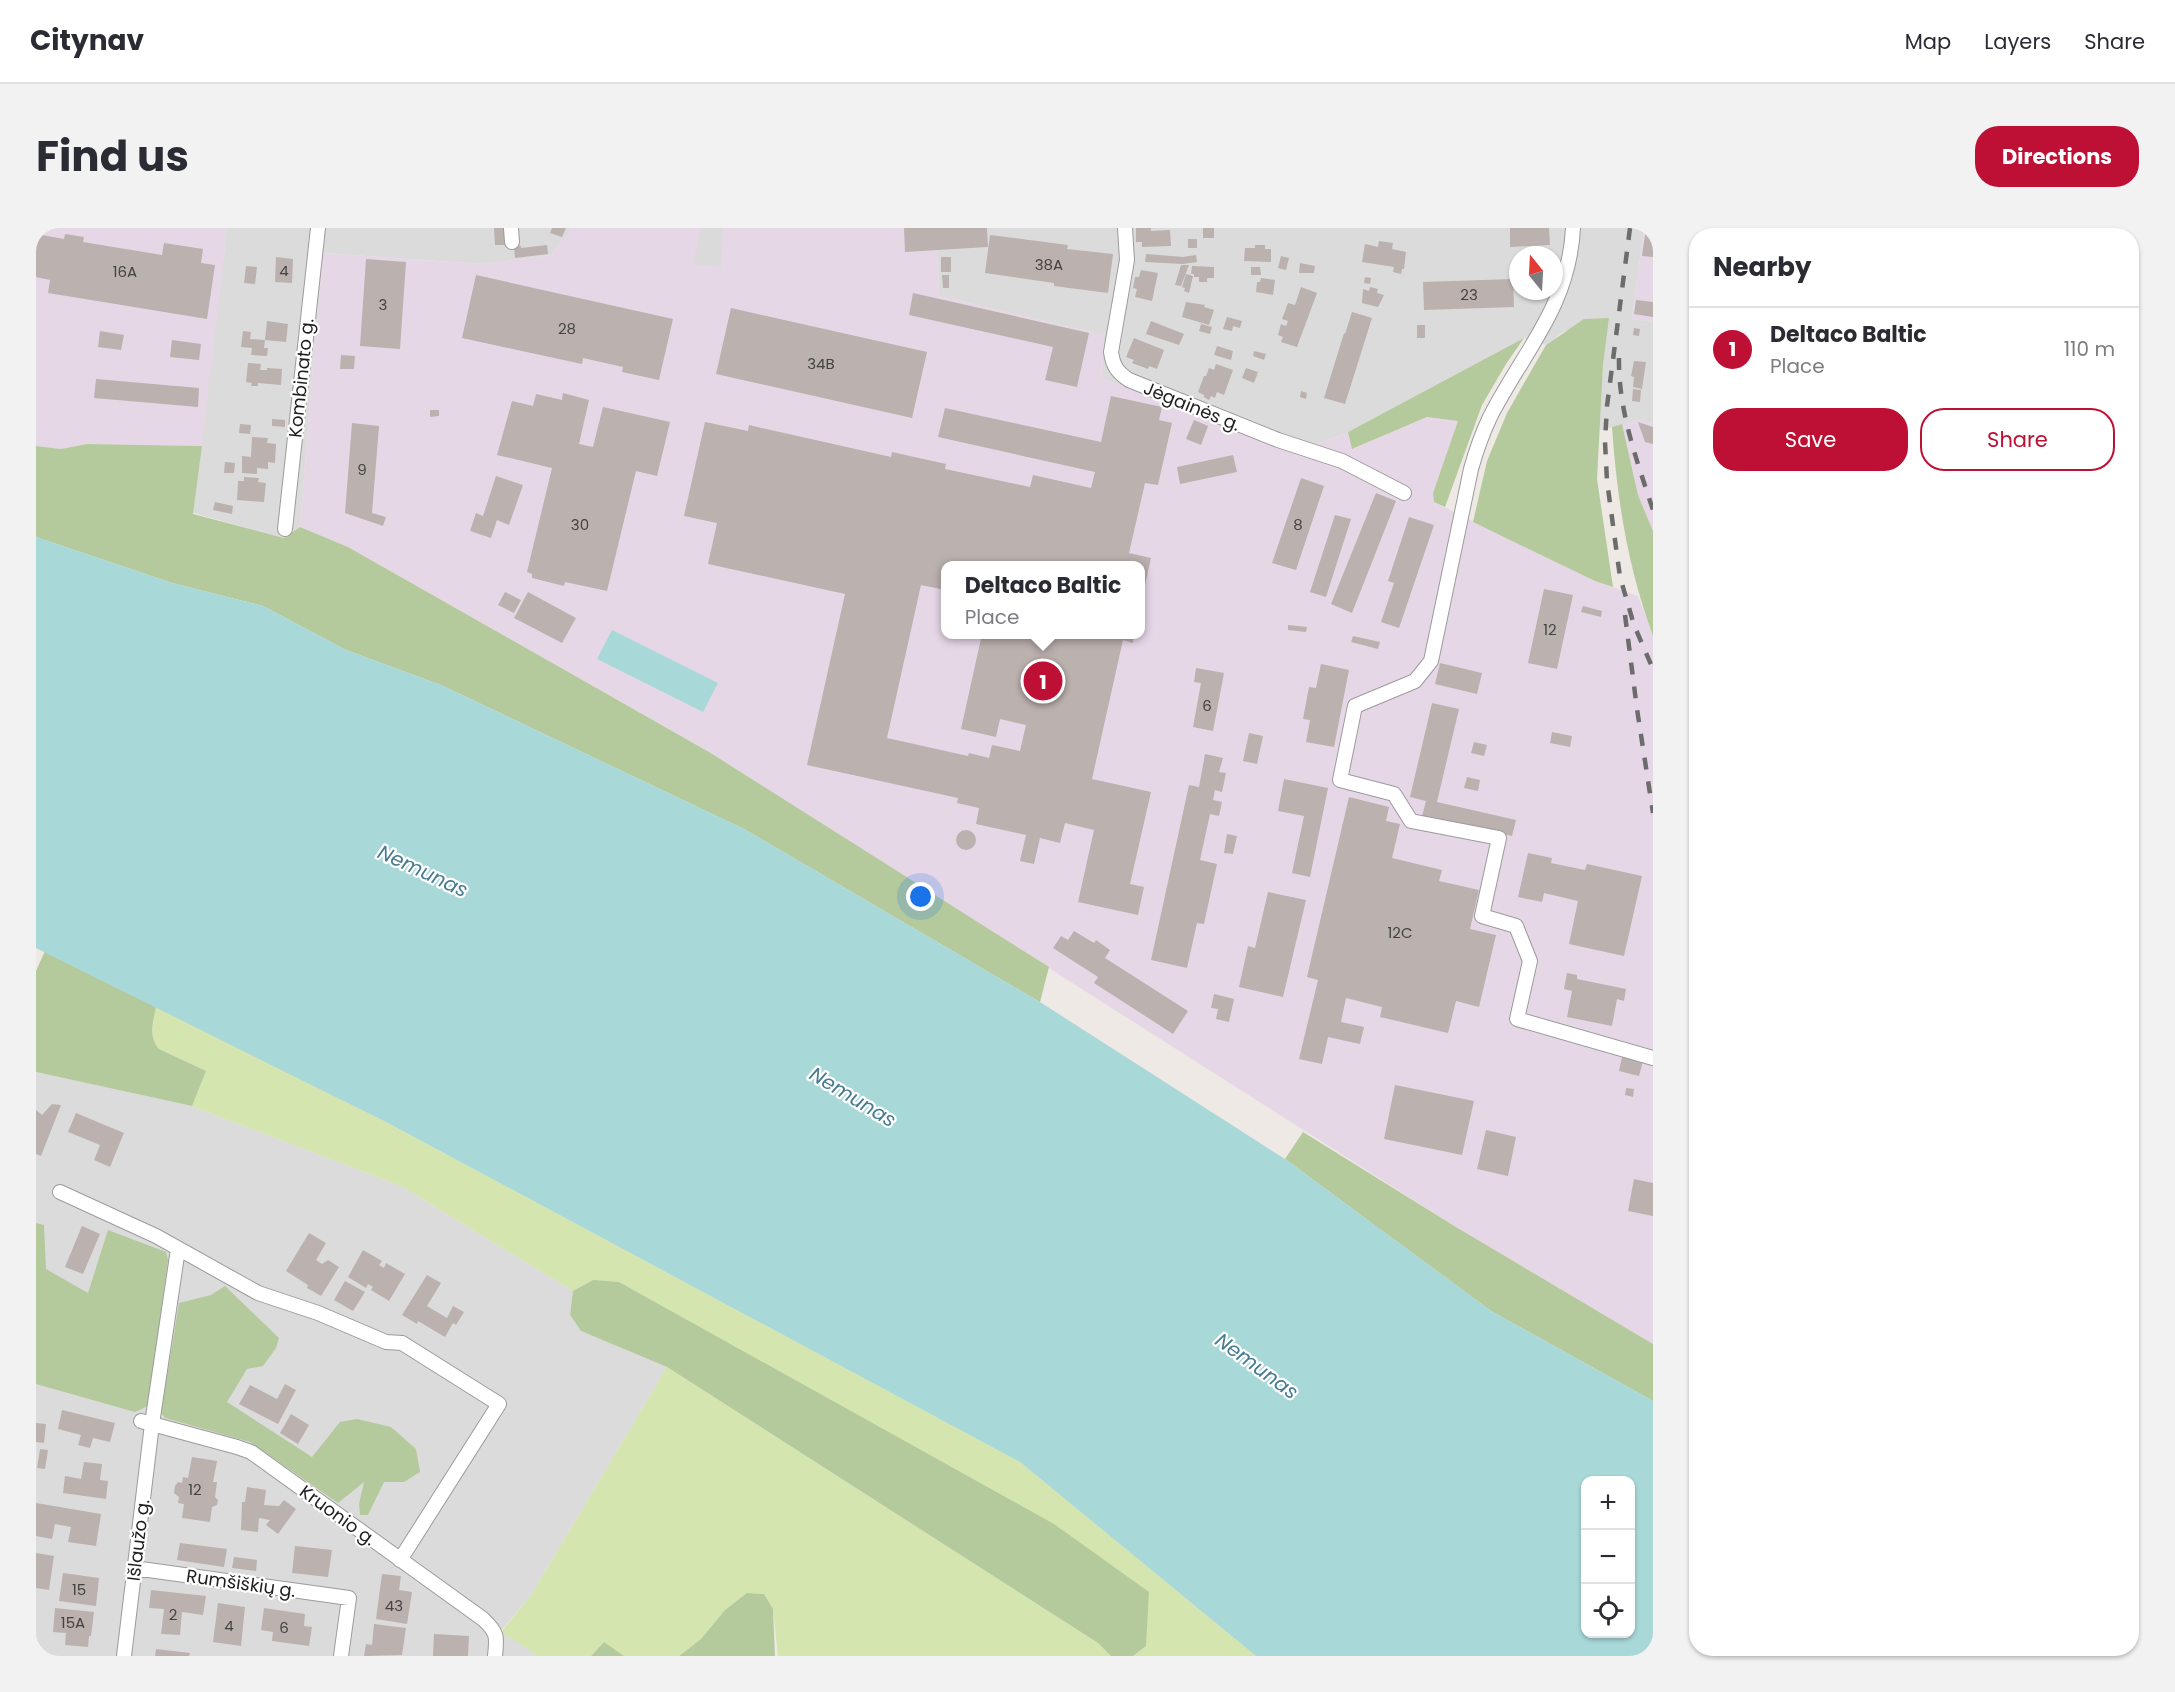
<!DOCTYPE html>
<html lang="en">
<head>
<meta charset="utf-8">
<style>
	body { margin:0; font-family:Poppins,sans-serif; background:#f2f2f3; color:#2b2b33 }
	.controls { position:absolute; right:18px; bottom:18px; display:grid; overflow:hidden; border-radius:12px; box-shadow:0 2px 4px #0004 }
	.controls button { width:54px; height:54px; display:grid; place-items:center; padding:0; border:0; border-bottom:2px solid #e1e1e2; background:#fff; color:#2b2b33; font:30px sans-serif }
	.compass { position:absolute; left:1473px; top:18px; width:54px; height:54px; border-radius:50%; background:#fff; box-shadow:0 2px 4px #0004; rotate:342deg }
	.you { position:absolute; left:885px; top:669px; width:21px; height:21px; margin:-15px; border:4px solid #fff; border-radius:50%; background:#1a73e8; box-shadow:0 0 0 9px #1a73e833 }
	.badge { display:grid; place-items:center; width:39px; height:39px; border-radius:50%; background:#bd1034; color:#fff; font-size:20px; font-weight:700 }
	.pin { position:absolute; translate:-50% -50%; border:3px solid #fff; box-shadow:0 2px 6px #0006 }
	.popup { position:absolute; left:905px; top:333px; width:204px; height:78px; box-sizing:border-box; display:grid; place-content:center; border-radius:12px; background:#fff; filter:drop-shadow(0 2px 4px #0005); font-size:20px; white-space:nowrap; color:#7c7c81 }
	.popup b { font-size:22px; color:#2b2b33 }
	.popup::after { content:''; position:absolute; left:50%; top:100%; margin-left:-12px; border:12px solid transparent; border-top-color:#fff }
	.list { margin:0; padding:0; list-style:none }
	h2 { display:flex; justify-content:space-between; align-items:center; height:78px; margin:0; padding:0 24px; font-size:26px }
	h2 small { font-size:20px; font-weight:400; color:#7c7c81 }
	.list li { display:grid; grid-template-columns:39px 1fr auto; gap:18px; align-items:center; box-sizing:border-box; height:84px; padding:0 24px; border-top:2px solid #e1e1e2 }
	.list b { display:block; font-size:22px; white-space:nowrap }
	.list p { margin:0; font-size:20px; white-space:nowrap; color:#7c7c81 }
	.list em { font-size:20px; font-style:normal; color:#7c7c81 }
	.actions { display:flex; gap:12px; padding:18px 24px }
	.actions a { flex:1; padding:14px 0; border:2px solid #bd1034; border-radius:24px; text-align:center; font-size:21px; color:#bd1034 }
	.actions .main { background:#bd1034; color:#fff }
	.icon { flex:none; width:33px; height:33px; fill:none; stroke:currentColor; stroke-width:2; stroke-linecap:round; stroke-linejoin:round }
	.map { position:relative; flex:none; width:1617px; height:1428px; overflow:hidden; border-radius:24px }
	header { display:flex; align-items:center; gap:36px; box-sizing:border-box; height:84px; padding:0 30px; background:#fff; border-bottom:2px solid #e1e1e2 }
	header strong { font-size:28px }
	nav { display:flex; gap:33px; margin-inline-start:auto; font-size:21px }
	.intro { display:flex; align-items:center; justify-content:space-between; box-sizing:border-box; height:144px; padding:0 36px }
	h1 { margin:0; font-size:42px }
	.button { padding:15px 27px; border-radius:24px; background:#bd1034; color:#fff; font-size:21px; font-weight:700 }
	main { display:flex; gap:36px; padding:0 36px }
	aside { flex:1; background:#fff; border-radius:24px; box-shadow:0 2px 4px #0004 }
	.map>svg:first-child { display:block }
	.residential { fill:#dcdbdb; fill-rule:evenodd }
	.industrial { fill:#e6d7e7; fill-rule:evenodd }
	.grass { fill:#d5e5af }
	.forest { fill:#b4ca9d }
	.parking { fill:#dadada }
	.water { fill:#a9d8d9; fill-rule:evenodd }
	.building { fill:#bbb1ae }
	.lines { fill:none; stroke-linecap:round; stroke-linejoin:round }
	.minor-casing { stroke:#9b9b9b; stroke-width:16 }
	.minor { stroke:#fff; stroke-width:14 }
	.rail { stroke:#6c6c6c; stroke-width:4.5; stroke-dasharray:12 12; stroke-linecap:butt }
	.labels { text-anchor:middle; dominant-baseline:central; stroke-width:4.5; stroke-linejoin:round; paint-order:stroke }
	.number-label { font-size:15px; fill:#454342 }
	.street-label { font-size:18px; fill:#1e1e1e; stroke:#fff }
	.water-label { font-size:20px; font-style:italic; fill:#487b90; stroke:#fff }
</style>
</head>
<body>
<header>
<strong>Citynav</strong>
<nav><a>Map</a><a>Layers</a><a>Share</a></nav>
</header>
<div class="intro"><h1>Find us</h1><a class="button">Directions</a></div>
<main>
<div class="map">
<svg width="1617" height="1428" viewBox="0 0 1617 1428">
	<rect width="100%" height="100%" fill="#eee9e5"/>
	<path class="residential" d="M191,0H536L515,27L447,36L286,25L264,299L248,310L157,285Z
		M951,0H1608L1596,91L1617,94V196L1603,192L1562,203L1567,137L1572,91L1527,104L1510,117L1488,110L1312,204L1276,218L1066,151L1068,107L903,68L901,22L952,19ZM1482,27H1518V63H1482Z
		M0,844L156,878L365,958L537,1063L534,1087L545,1103L631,1139L495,1367L465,1403L502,1428H0Z"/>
	<path class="industrial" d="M0,0H191L166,218L51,216L25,221L0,218Z
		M536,0H951L952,19L901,22L903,68L1068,107L1066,151L1276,218L1312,204L1317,221L1391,189L1423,193L1397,265L1398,274L1559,353L1602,368L1617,408V1116L1420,999L673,524L312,319L264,299L286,25L447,36L515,27ZM910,338H1104V406H910Z
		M1608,0H1617V94L1596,91Z
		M1603,192L1617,196V303L1602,267L1586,196Z"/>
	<path class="grass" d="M120,779L352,895L984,1234L1220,1428H1097L1110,1418L557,1052L537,1063L365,958L156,878L169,843L123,821C112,807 117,795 120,779Z
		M631,1139L1062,1415L1075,1428H742L737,1381L728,1366L712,1365L689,1382L665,1411L643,1428H588L568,1414L555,1428H502L465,1404L495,1367Z"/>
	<path class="forest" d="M1573,90L1567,137L1561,251L1577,359L1559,353L1437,294L1451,233L1471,185L1510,117L1548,91Z
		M1488,110L1470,136L1446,177L1409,279L1398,274L1397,265L1422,193L1391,189L1316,221L1312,204Z
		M1586,196L1602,267L1617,303V408C1592,340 1581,272 1576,199Z
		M51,216L166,218L157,286L248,310L264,299L312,319L673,524L1013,739L1004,774L708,601L405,457L310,422L227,378L136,355L0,309V218L25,221Z
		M9,723L120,779C117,795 112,807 123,821L170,843L156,878L0,844V743Z
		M1267,904L1420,999L1617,1116V1173L1455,1083L1249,931Z
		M0,995L8,997L10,1041L52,1065L72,1002L130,1024L132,1032L112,1178L99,1184L0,1156Z
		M557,1052L583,1054L1018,1296L1113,1364L1110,1418L1097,1428H1075L1062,1415L631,1139L545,1103L534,1087L537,1063Z
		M189,1058L243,1110L240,1120L227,1138L211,1141L191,1174L276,1229L304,1194L321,1191L355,1199L380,1221L384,1244L368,1254H348L332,1287H324L323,1276L328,1254L302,1275L214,1214L129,1190L125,1185L143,1075L175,1067Z
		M711,1365L728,1366L737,1381L739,1428H643L665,1411L689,1382Z
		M568,1414L588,1428H555Z"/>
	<path class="parking" d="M665,0H687L685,39L657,36Z"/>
	<path class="water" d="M0,309L136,355L227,378L310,422L405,457L708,601L1004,774L1249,931L1455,1083L1617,1173V1428H1220L984,1234L352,895L0,720ZM1550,1252H1594V1406H1550Z
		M576,402L682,455L667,484L561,431Z"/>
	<path class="building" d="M458,0H470L471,17H459Z
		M516,0H530L526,9L514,5Z
		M868,0H951L952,19L869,24Z
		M1100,0H1115V3L1134,2L1135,18L1106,19V14H1100Z
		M1167,0H1178V10H1167Z
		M1474,0H1513L1514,17L1474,19Z
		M1610,0H1617V29L1606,28Z
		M0,6L28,11L29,6L48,9L47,14L126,27L128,15L167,21L165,35L179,37L171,91L12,65L14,52L0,49Z
		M954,7L1032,17L1031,21L1077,26L1072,65L1018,58V55L949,45Z
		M1152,11H1161V20H1152Z
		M1343,13L1357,15L1356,21L1370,24L1368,41H1366L1365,46L1357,44L1358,39L1326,34L1329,16L1342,19Z
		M511,17L512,26L479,30L478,19L485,18V20Z
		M1219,17H1229V21H1235V34L1208,33L1209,20H1219Z
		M1110,26L1147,29L1160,27L1161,34L1147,36L1109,34Z
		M1245,28L1253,30L1250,42L1242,40Z
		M240,29L257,31L256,55L239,54Z
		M905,29H915V44H905Z
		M330,31L370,34L364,121L324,118Z
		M1264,35L1279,38L1278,45H1263Z
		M1145,37H1153L1145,58L1139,57Z
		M210,38L221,39L219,56L208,55Z
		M1156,38L1178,39V50H1171V54H1163V49H1158V46H1155Z
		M1215,39H1224L1225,47H1215Z
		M1105,42L1122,45L1116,73L1099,69L1101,61L1097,60L1099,49H1103Z
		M1150,46L1157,48L1153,65L1148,63L1149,60L1146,59Z
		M440,47L637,91L623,152L586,144L587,139L547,130L546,136L426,110Z
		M906,47H913V60H907Z
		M1329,49L1335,50L1334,56L1328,55Z
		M1225,50L1239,52L1237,67L1220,64L1221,54H1224Z
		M1477,51L1478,79L1388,82L1387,54Z
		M1265,59L1281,65L1261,119L1245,114L1247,109L1242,107L1245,96L1250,98L1252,93L1246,91L1252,75L1259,77Z
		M1334,59L1342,61L1341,65L1348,67L1342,79L1326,75L1327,61L1333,63Z
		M877,65L1053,105L1041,159L1009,152L1017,119L873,87Z
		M1600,72L1617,74V89L1598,86Z
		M1150,74L1169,77L1168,79L1178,82L1173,97L1146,89Z
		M695,80L891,124L876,190L680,146Z
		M1316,84L1336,90L1309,176L1288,170L1308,105L1309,106Z
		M1191,89L1206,93L1204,100L1197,98L1196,103L1187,101Z
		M231,93L252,96L250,114L229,112Z
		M1115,93L1148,106L1143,117L1110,106Z
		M1165,96L1176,99L1174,106L1163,103Z
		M1381,97H1389V110H1381Z
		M1598,100L1604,101L1603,108L1597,107Z
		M64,103L88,107L85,122L62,119Z
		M207,103L215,104L214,111L229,112L228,120H232L231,128L215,127L216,120L205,119Z
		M1098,110L1128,122L1121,141L1113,138L1112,141L1096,135L1098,132L1090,129Z
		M136,112L165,116L163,132L134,129Z
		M1181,118L1197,123L1195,132L1178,127Z
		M1218,123L1230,126L1228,132L1217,128Z
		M305,127L319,128L318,141H304Z
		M1598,133L1610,134L1606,161L1597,159L1598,149L1595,148Z
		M212,135L225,136L224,142H231V140L246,141L245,157L222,155V158H215L216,155L210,154Z
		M1180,136L1197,142L1188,167L1181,164L1179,170L1175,168L1173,172L1168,169V167L1162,164L1168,148H1170L1173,140L1178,142Z
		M1210,140L1222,144L1218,155L1206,150Z
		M60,151L163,160L162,179L58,170Z
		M1597,161L1605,162L1604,174L1596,173Z
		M1265,163L1271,165L1270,171L1264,169Z
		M527,165L553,172L543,216L557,219L567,179L634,194L621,248L600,243L571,363L529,354L528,358L496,350V346L491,344L516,240L461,227L476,173L497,178L500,166L526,172Z
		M1075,168L1126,179L1123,192L1136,195L1122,257L1109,255L1093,325L1115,330L1105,375L1104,338H909V362L885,357L851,510L932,528L933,525L953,530L956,517L984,523L990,497L964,491L960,509L925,501L946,406H1098L1097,415L1087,412L1056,551L1115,564L1094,656L1108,659L1102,687L1042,674L1058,602L1029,595L1024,615L1004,610L998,636L984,633L990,607L940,596L943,580L921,575L922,570L771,537L809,366L672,336L681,295L648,288L669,194L712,203L713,197L855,229L856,224L910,236L909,241L994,259L997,247L1055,260L1059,244L902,209L909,180L1065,214Z
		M394,182H403V188L394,189Z
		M236,191L249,192V199L236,198Z
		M1158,192L1172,198L1165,217L1150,211Z
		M1602,194L1617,199V216L1609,214Z
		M316,195L343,198L336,285L350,289L347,298L309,285Z
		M204,196L215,197L214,206L203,205Z
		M216,209L232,210L231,215L240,216L239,235L232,234V241L221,240V246L206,245V228L215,229Z
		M1197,227L1201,244L1144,256L1141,239Z
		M189,234L199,235L198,245H188Z
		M460,248L487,257L473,297L461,292L455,310L434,303L440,285L447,288Z
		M208,249L223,250L222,254L230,255L228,274L201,272L202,253H208Z
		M1265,250L1288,258L1260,342L1236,335Z
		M1340,265L1360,273L1316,385L1295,376Z
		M179,274L197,278L196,286L177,282Z
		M1299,287L1315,291L1290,369L1274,364Z
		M1373,289L1398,297L1363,400L1345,394L1358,355L1352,353Z
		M1508,361L1537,367L1521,441L1492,435Z
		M469,364L485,372L478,385L462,377Z
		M492,364L540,390L526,415L478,390Z
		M1547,378L1566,383L1565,389L1545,384Z
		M1252,397L1271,399L1270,404L1252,402Z
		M1317,408L1344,414L1342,421L1315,414Z
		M1404,435L1446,445L1441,466L1399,456Z
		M1285,436L1313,442L1298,519L1270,514L1274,492L1267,491L1273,459L1280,460Z
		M1160,440L1188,445L1177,503L1157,499L1165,455L1158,454Z
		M1396,475L1423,481L1401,574L1480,592L1476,608L1386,588L1390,573L1374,569Z
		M1516,504L1536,508L1534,519L1514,515Z
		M1213,505L1227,508L1221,536L1207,533Z
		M1438,514L1451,517L1448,528L1435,525Z
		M1169,526L1187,530L1183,544L1190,545L1186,564L1179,562L1177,572L1186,574L1183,588L1174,586L1164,632L1181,636L1168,696L1161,695L1151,740L1115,732L1153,557L1163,559Z
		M1431,549L1444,552L1442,563L1428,560Z
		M1248,551L1292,560L1274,649L1256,645L1268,588L1242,583Z
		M1313,569L1353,579L1350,593L1364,596L1356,630L1406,642L1403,653L1443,662L1434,701L1460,707L1443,779L1420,773L1412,805L1344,789L1346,779L1310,770L1305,794L1328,799L1324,816L1292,809L1286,836L1263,831L1282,752L1271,749Z
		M920 612a10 10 0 1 1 20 0a10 10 0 1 1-20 0Z
		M1191,606L1201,608L1197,626L1188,625Z
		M1492,625L1516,630L1515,635L1549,642L1551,636L1606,648L1588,728L1533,716L1542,673L1508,665L1506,674L1482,669Z
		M1232,664L1270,672L1247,769L1203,759L1212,718L1219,720Z
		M1038,703L1058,715L1060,712L1074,722L1069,730L1152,783L1137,806L1058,755L1062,749L1017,720L1025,708L1032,712Z
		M1531,745L1541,747V751L1590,761L1588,773L1581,771L1576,798L1531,789L1536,763L1528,761Z
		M1178,766L1198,771L1193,794L1180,791L1182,781L1175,780Z
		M1586,829L1607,833L1603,848L1583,843Z
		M1359,857L1438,873L1426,927L1348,911Z
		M1590,860L1598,861L1597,869L1589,867Z
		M16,876L25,877L5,928L0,926V882L6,887Z
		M40,885L88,905L74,939L58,932L64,917L32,904Z
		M1450,902L1480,909L1472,948L1441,941Z
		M1598,951L1617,955V988L1592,983Z
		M46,998L64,1006L47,1046L29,1039Z
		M273,1005L290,1015L280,1032L286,1036L292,1032L303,1039L285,1068L271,1060L272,1057L250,1043Z
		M327,1022L346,1033L343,1037L348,1040L350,1035L369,1046L353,1073L335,1062L337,1059L332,1056L330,1060L312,1049Z
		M391,1047L405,1055L391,1078L411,1090L417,1078L428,1084L420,1097L417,1095L409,1109L382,1093L381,1096L366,1087Z
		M309,1053L329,1064L317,1083L298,1072Z
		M249,1156L260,1162L242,1196L203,1176L214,1157L241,1171Z
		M26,1182L79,1195L74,1214L57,1210L54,1220L42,1217L45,1207L22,1201Z
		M255,1186L273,1197L262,1216L244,1205Z
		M0,1195L10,1196L8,1215L0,1214Z
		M4,1221L12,1222L9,1241L1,1240Z
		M156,1229L181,1233L177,1254H181L179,1269L182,1272L181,1277L176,1279L174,1294L146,1290L148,1276L142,1275L143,1269L138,1265L139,1258L142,1254L146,1255L147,1249L152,1250Z
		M48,1234L66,1236L64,1252L72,1253L70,1271L27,1265L29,1248L45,1251Z
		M211,1259L230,1262L228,1277L243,1278L248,1272L260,1281L242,1306L230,1297L234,1292L223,1290L222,1304L205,1302L206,1274H209Z
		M0,1275L65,1286L60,1318L32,1314L35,1299L19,1296L16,1311L0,1308Z
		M144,1315L191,1321L188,1339L141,1332Z
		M259,1318L296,1322L292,1349L256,1345Z
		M0,1325L18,1328L13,1362L0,1360Z
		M198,1329L221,1332L220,1343L196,1340Z
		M27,1345L63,1350L60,1378L23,1373Z
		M346,1346L365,1348L363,1362L376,1364L371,1396L340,1391Z
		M115,1362L170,1368L167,1387L146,1384L144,1407L125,1406L128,1381L113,1380Z
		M182,1375L209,1379L205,1418L177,1414Z
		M19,1380L58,1384L55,1408H53L52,1419L29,1417L30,1405L17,1404Z
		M228,1380L269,1386L268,1398L276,1399L273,1418L236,1413L237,1404L225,1402Z
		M338,1396L370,1400L366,1427L328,1428L330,1416L336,1417Z
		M398,1406L433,1408L432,1428H397Z
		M120,1421L154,1425L153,1428H119Z"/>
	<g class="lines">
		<g class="minor-casing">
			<path id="minor" d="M475,0L476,14
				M1089,0L1091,32L1075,124C1077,138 1081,144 1093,152L1242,212L1306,233L1368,265
				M1537,0C1533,79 1487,124 1454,189C1446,206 1440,223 1435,241L1395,433L1379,453L1319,478L1304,552L1358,566L1375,593L1463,610L1446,688L1480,698L1494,733L1481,791L1617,830
				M249,301L282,0
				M24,964L120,1008L222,1065L282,1085L350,1114L366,1115L463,1176L364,1332
				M105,1193L201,1219L215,1224L447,1391C462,1405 461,1409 459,1428
				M98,1340L313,1370L305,1428
				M88,1428L116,1196L142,1021"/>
		</g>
		<use href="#minor" class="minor"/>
		<path class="rail" d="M1594,0L1571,178L1569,214L1571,253L1584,349L1598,397L1617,441
			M1583,130C1582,182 1601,233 1617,282
			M1589,387L1601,481L1617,585"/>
	</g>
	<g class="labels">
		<g class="number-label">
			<text x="1013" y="36">38A</text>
			<text x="248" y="42">4</text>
			<text x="89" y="43">16A</text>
			<text x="1433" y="66">23</text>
			<text x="347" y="76">3</text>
			<text x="531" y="100">28</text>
			<text x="785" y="135">34B</text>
			<text x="326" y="241">9</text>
			<text x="544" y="296">30</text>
			<text x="1262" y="296">8</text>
			<text x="1514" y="401">12</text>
			<text x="1171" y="477">6</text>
			<text x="1364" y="704">12C</text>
			<text x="159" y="1261">12</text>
			<text x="43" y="1361">15</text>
			<text x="358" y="1377">43</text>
			<text x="137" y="1386">2</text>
			<text x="37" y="1394">15A</text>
			<text x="193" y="1397">4</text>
			<text x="248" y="1399">6</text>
		</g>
		<g class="street-label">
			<text transform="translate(265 150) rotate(-84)">Kombinato g.</text>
			<text transform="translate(1156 178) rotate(22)">Jėgainės g.</text>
			<text transform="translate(302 1287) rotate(36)">Kruonio g.</text>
			<text transform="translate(102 1312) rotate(-83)">Išlaužo g.</text>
			<text transform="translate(205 1355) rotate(8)">Rumšiškių g.</text>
		</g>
		<g class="water-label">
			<text transform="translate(387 643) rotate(25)">Nemunas</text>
			<text transform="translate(817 869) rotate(31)">Nemunas</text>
			<text transform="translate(1221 1138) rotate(36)">Nemunas</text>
		</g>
	</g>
</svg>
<div class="controls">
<button>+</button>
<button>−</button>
<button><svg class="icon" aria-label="locate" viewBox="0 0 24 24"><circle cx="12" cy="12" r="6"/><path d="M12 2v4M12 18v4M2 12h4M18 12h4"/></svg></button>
</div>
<svg class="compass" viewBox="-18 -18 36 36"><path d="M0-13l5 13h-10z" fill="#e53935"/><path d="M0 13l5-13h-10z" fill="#7c7c81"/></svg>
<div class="you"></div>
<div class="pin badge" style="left:1007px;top:453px">1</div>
<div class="popup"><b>Deltaco Baltic</b>Place</div>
</div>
<aside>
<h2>Nearby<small></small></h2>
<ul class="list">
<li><span class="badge">1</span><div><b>Deltaco Baltic</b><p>Place</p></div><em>110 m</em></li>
</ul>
<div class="actions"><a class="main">Save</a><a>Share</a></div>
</aside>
</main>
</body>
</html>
